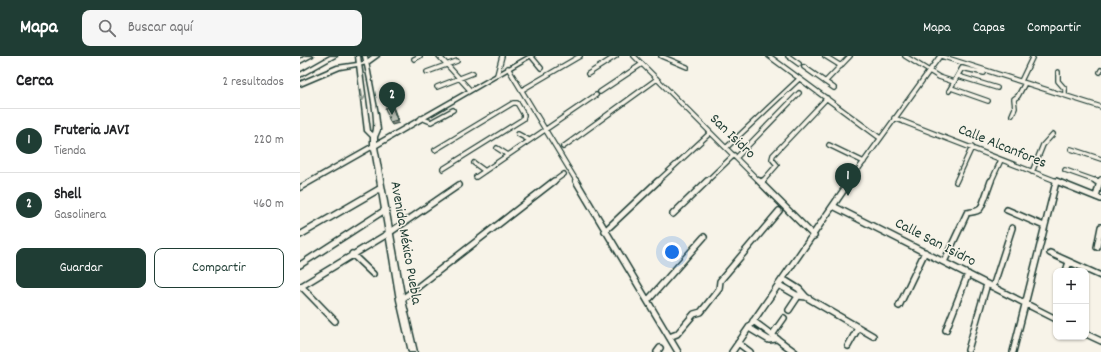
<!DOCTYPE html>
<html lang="es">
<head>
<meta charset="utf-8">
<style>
	body { margin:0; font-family:Dekko,sans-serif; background:#f6f6f6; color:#202124 }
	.controls { position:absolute; right:12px; bottom:12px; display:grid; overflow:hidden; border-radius:8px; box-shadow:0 1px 3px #0004 }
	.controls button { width:36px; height:36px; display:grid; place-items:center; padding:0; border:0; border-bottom:1px solid #e0e0e0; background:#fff; color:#202124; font:20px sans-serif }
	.you { position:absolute; left:372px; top:196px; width:14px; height:14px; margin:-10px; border:3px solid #fff; border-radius:50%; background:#1a73e8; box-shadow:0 0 0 6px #1a73e833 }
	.badge { display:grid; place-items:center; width:26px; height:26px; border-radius:50%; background:#1f3d34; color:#fff; font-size:13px; font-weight:700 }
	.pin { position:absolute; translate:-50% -33px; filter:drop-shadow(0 1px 2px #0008) }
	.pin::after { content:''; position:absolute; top:21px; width:14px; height:12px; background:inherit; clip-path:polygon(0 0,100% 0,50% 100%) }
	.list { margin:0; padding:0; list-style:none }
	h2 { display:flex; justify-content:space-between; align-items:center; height:52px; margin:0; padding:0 16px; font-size:17px }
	h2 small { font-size:13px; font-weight:400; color:#757577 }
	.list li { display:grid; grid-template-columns:26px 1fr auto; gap:12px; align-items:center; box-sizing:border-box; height:64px; padding:0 16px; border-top:1px solid #e0e0e0 }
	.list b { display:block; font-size:15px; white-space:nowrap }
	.list p { margin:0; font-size:13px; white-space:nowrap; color:#757577 }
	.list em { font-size:13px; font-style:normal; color:#757577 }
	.actions { display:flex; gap:8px; padding:12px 16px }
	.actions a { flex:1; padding:9px 0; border:1px solid #1f3d34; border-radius:8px; text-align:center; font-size:14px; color:#1f3d34 }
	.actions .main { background:#1f3d34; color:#fff }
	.icon { flex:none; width:22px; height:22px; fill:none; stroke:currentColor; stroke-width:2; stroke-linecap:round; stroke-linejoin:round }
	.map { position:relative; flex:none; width:801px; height:296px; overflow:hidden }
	header { display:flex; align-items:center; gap:24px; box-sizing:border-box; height:56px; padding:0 20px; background:#1f3d34; color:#fff }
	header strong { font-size:19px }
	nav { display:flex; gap:22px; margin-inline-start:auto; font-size:14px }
	.search { width:280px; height:36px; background:#f6f6f6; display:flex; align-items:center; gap:10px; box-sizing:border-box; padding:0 14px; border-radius:8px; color:#757577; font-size:15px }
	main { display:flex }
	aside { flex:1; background:#fff }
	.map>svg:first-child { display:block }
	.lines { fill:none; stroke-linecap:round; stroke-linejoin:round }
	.street-far1-casing { stroke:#1f3d34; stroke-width:6 }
	.street-casing { stroke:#1f3d34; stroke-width:8 }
	.secondary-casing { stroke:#1f3d34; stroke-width:3 }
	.highway-casing { stroke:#1f3d34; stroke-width:3 }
	.street-far1 { stroke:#f7f3e8; stroke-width:3.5 }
	.street { stroke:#f7f3e8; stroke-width:5 }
	.secondary { fill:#f7f3e8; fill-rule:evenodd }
	.highway { fill:#f7f3e8; fill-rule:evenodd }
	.shaded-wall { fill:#83877f; stroke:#1f3d34 }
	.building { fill:#bbc1b6; stroke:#1f3d34 }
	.oneway { stroke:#8b988e }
	.labels { text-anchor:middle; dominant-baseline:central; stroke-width:3; stroke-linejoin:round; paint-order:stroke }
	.street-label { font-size:15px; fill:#1f3d34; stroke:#f7f3e8 }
</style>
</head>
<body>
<header>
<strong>Mapa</strong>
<div class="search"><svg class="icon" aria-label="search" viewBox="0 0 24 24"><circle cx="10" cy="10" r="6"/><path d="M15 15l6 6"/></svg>Buscar aquí</div>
<nav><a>Mapa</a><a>Capas</a><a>Compartir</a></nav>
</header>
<main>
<aside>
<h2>Cerca<small>2 resultados</small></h2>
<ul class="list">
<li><span class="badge">1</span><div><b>Fruteria JAVI</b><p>Tienda</p></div><em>220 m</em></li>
<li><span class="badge">2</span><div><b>Shell</b><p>Gasolinera</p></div><em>460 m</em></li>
</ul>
<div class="actions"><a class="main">Guardar</a><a>Compartir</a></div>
</aside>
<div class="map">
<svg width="801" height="296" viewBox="0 0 801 296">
	<rect width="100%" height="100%" fill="#f7f3e8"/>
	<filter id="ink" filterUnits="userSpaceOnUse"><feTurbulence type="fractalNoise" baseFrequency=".025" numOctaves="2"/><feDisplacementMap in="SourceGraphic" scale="8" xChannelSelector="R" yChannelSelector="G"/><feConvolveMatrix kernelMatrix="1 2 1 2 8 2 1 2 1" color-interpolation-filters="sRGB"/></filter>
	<g filter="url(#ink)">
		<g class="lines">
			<g class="street-far1-casing">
				<path id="street-far1" d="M139,0L170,34
					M231,0L241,12
					M334,0L460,126
					M361,0L387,11
					M469,0L580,82
					M488,0L499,8
					M525,0L541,10
					M605,0L639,21L654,26
					M641,0L801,51
					M114,3L120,0
					M504,11L534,32
					M208,12L277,126
					M127,16L157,5
					M758,16V25L765,33V39
					M800,16L801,14
					M288,18L316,0
					M197,19L202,0
					M658,20L697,32
					M721,25L733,0
					M525,26L550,0
					M137,31L173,17
					M651,32L688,45
					M222,34L280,0
					M649,35L662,12L684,17
					M300,36L342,8
					M466,54L499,23
					M712,59L715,52L714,43L718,40L725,27
					M121,62L131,66L153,54
					M594,62L759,126
					M218,78L229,84
					M529,89L564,106
					M263,91L357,23
					M197,92L208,99
					M426,92L465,55
					M771,93L801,103
					M135,94L213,47H217L224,59L223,63L143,113
					M436,102L499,37
					M174,107L185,115
					M765,114L799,126
					M732,116L743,89L753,78
					M176,121L296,39
					M253,126L264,118
					M357,126L410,77
					M406,126L434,99
					M462,126L477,109L472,103L473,99L527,42
					M549,126L640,0
					M656,126L672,91
					M691,126L701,104
					M800,126L801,123"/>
			</g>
			<g class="street-casing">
				<path id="street" d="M276,125L378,296
					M459,125L514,180
					M756,125L801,143
					M796,125L800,127
					M462,127L463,125
					M796,141L800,125
					M533,150L756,263
					M707,154L744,170
					M373,158L407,125
					M305,175L358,125
					M0,179L81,132
					M797,191L801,171
					M750,197L801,220
					M52,198L73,218
					M644,206L667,157C671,156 677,156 680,153C682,152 689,130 691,125
					M0,209L85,154
					M766,215L769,206
					M483,223L499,233L506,241L573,280
					M479,229L498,240L506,241
					M1,230L35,265
					M0,231L89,177L159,129
					M693,231L712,172
					M347,243L350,242L404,181
					M101,244L254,125
					M599,250L625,196
					M489,254L499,239
					M453,265C468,275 480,286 495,296
					M449,272L469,284L476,283
					M646,274L668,218
					M786,278L801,285
					M472,279L484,262
					M369,281L377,278L394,258L401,256L419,233L420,225L479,155
					M438,287L450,296
					M548,290L558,272
					M668,294L687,228
					M357,296L360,292
					M432,296L550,125
					M713,296L756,126"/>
			</g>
			<g class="secondary-casing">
				<path id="secondary" d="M56,0H60L70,75L73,77C78,66 66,14 63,0H67L78,58L80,74L77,81V86L228,0H233L77,91L105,244L117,296H109L97,244L72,93L0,134V129L71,89V81L65,75Z"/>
			</g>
			<g class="highway-casing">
				<path id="highway" d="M6,0H13L0,7V3Z
					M30,0H37L0,21V17Z
					M72,0H79L68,8L40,13L0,30V26L37,10L64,6Z"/>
			</g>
			<use href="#street-far1" class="street-far1"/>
			<use href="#street" class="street"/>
			<use href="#secondary" class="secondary"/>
			<use href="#highway" class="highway"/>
		</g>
		<path class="shaded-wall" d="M92,50L94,53L99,67L92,69L90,66Z"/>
		<path class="building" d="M92,50L97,64L90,66L85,52Z"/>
		<defs><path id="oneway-shaft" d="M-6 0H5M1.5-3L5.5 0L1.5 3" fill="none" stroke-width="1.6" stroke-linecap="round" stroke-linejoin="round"/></defs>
		<use class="oneway" href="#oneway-shaft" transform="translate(62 39) rotate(82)"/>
	</g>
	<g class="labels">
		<g class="street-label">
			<text transform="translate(432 81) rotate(44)">San Isidro</text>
			<text transform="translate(702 91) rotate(22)">Calle Alcanfores</text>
			<text transform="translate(105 187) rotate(80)">Avenida México Puebla</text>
			<text transform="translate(635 187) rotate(27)">Calle San Isidro</text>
		</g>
	</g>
</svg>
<div class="controls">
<button>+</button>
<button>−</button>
</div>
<div class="you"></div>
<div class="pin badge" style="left:548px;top:140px">1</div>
<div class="pin badge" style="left:92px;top:59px">2</div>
</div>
</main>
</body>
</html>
